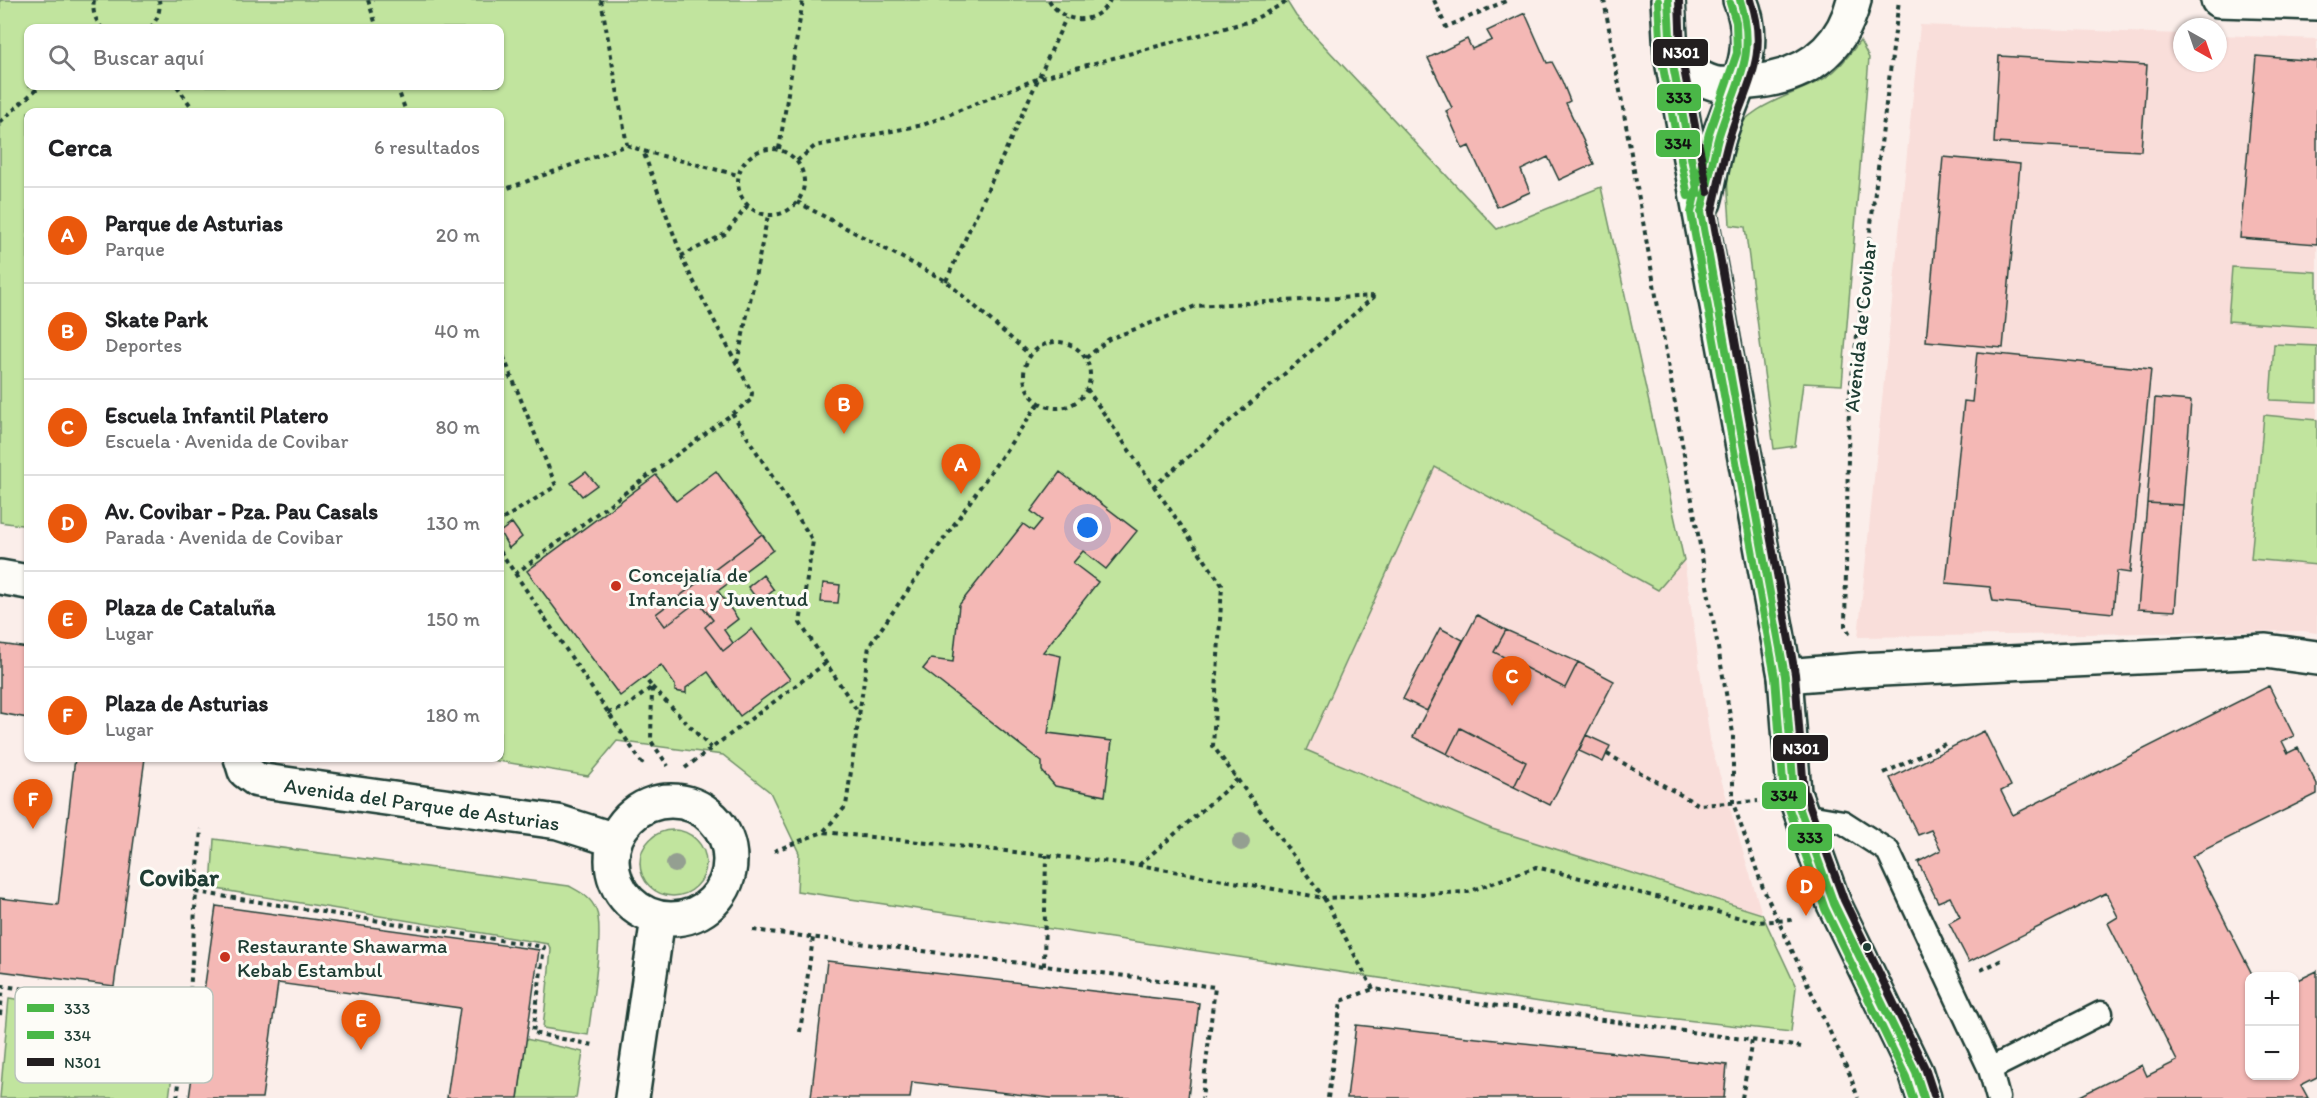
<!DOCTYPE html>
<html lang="es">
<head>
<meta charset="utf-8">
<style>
	body { margin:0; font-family:Itim,sans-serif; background:#f6f6f6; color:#202124 }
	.controls { position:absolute; right:18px; bottom:18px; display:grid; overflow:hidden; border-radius:12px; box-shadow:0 2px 4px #0004 }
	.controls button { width:54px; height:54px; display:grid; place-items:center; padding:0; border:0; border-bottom:2px solid #e0e0e0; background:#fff; color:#202124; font:30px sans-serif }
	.compass { position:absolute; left:2173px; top:18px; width:54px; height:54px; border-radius:50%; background:#fff; box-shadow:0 2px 4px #0004; rotate:140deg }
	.you { position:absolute; left:1088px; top:528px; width:21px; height:21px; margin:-15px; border:4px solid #fff; border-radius:50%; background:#1a73e8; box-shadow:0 0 0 9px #1a73e833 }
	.badge { display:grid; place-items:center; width:39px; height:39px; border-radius:50%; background:#ea580c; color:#fff; font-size:20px; font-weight:700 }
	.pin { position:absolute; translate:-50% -50px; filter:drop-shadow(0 2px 3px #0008) }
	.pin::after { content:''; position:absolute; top:32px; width:21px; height:18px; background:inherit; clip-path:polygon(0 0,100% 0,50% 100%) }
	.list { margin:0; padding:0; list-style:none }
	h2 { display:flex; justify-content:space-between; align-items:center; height:78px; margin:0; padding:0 24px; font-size:26px }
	h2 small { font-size:20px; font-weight:400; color:#757577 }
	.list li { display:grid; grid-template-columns:39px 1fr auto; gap:18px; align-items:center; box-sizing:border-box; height:96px; padding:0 24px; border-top:2px solid #e0e0e0 }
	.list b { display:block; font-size:22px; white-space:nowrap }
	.list p { margin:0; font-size:20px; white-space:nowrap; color:#757577 }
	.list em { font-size:20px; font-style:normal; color:#757577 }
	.icon { flex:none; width:33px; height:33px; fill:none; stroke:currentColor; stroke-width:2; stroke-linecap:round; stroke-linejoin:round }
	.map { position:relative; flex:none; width:2317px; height:1098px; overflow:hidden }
	.search { position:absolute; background:#fff; box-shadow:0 2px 4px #0004; left:24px; top:24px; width:480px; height:66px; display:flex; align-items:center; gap:15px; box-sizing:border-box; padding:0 21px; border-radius:12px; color:#757577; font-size:22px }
	.panel { position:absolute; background:#fff; box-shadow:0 2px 4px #0004; left:24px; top:108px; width:480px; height:654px; border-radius:12px }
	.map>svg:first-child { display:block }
	.built { fill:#f9deda }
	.green { fill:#c1e49e; stroke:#709069; stroke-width:1.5; fill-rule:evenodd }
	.building { fill:#f4b8b5; stroke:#1f3d34; stroke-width:1.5 }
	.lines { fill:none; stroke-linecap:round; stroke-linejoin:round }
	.service-casing { stroke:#1f3d34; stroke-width:27 }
	.minor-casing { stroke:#1f3d34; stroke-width:38 }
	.tertiary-casing { stroke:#1f3d34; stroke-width:38 }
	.path { stroke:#1f3d34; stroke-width:4; stroke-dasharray:4.5 4.5; stroke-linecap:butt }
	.service { stroke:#fdfcf7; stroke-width:22 }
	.minor { stroke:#fdfcf7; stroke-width:33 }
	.tertiary { stroke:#fdfcf7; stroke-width:33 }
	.bus-1-casing { stroke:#fdfcf7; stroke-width:12 }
	.bus-2-casing { stroke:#fdfcf7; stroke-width:12 }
	.bus-3-casing { stroke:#fdfcf7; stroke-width:12 }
	.bus-1 { stroke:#4ab747; stroke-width:8 }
	.bus-2 { stroke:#4ab747; stroke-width:8 }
	.bus-3 { stroke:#231f20; stroke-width:8 }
	.tree { fill:#949f91 }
	.poi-dot { fill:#c8321e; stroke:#fdfcf7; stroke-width:2 }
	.bus-dot { fill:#1f3d34; stroke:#fdfcf7; stroke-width:2 }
	.labels { text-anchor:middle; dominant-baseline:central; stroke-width:6; stroke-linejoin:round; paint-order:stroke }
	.street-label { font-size:21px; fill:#1f3d34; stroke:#fdfcf7 }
	.poi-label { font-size:21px; fill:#1f3d34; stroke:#fdfcf7; text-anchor:start }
	.quarter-label { font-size:24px; font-weight:bold; fill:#1f3d34; stroke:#fdfcf7 }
	.key { fill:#fdfcf7; stroke:#bac3bc; stroke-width:1.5 }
	.key-label { font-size:16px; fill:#1f3d34 }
	.line-badge { stroke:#fdfcf7; stroke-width:2 }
	.badge-label { font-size:16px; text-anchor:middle; font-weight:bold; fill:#fff }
	.pale-badge-label { font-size:16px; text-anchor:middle; font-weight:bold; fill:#111 }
</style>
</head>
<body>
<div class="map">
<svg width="2317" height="1098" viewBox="0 0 2317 1098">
	<rect width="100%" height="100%" fill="#fbeeea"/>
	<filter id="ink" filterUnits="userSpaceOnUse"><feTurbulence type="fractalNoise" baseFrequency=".0167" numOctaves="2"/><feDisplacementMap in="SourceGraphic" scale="12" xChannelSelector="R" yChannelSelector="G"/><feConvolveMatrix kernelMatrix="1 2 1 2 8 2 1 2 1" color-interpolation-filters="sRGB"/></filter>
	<g filter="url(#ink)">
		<path class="built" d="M1920,25L2182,34V63H2218V35L2317,39V633L2303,631L1858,637Z
			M1435,466L1657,590L1684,560L1711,746L1762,914L1492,829L1306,750Z"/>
		<path class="green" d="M0,0H1286L1296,16L1497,229L1601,187L1684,560L1658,590L1435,467L1306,750L1492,829L1762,914L1796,987L1791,1032L1580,1008L797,891L799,853L770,792L723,755L617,741L588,776L480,758H500V112H28V526L0,522ZM28,28H500V86H28Z
			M1860,41L1869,58L1842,385L1803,383L1795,446L1774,449L1745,227L1730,225C1729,197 1723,164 1733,137C1745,105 1798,94 1825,78C1840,68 1849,55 1860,41Z
			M2232,267L2317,272V327L2228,321Z
			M2274,344L2317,346V402L2270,400Z
			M2264,415L2317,420V565L2251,559Z
			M640 863a33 33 0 1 1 66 0a33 33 0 1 1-66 0Z
			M214,839L569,886C580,892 591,897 596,910C605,929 591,1010 588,1035L543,1028L551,950L548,944L211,888Z
			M9,998L179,1023L169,1098H0Z
			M526,1039L583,1052L576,1098H518Z"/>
		<path class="building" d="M1525,13L1547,63L1552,62L1562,81L1570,101L1566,103L1594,164L1559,180L1548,157L1521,170L1530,192L1497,207L1469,146L1463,149L1446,111L1452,108L1428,58L1467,39L1472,49L1492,40L1487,31Z
			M1999,56L2147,65L2141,151L1994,143Z
			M2256,56L2317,61V244L2240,238Z
			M1943,157L2020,164L2003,348L1926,341Z
			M1977,352L2151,369L2130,573L2117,571L2113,613L1993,601L1990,587L1946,583L1964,401L1972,402Z
			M2155,398L2191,401L2183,505L2147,503Z
			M716,471L762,534L656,614L665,626L698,601L713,620L705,627L723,651L752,629L790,679L740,716L708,672L686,688V693L675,691V685L661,665L620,696L527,571L656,475L676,501Z
			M586,472L597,485L582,496L571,483Z
			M1060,472L1137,531L1106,569L1083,551L1073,563L1098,582L1043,652L1061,656L1048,733L1112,741L1105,796L1055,786L1042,771V762L923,669L931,659L953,662L959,605L1023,524L1033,531L1042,520L1031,511Z
			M2147,503L2183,505L2175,611L2138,609Z
			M512,523L522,537L509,548L500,532Z
			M762,534L773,550L718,591L738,619L724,630L733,643L723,651L705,627L713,620L698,601L665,626L656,614Z
			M763,575L774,590L759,602L748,587Z
			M823,583L840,585L838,603L821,602Z
			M1477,615L1506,630L1494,652L1565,688L1578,662L1614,681L1550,805L1514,787L1526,762L1460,728L1447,754L1413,737Z
			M1440,628L1463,640L1427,711L1403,699Z
			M1506,630L1578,662L1565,688L1494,652Z
			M0,644L28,648V718L0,713Z
			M2269,686L2294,736L2282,741L2288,753L2298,748L2317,785V794L2192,856L2253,976H2250V1076H2294V982L2317,971V1077L2301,1085L2308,1098H2076L2142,1065L2147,1076L2177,1061L2108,923L2118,917L2106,893L1969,962L1949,923L1960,917L1950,897L1938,902L1918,862L1941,850L1931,830L1918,835L1890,778L1984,731L2011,786L2001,791L2013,815Z
			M1460,728L1526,762L1514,787L1447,754Z
			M1586,735L1610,746L1603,762L1579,751Z
			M75,758H145L114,986L0,971V898L58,905Z
			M216,906L539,950L518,1098H447L460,1008L278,983L262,1098H189Z
			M827,961L1199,1003L1188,1098H1051L912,1082L910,1098H811Z
			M1356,1025L1727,1065L1724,1098H1347Z"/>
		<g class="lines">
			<g class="service-casing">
				<path id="service" d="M1802,815L1843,822L1888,851L1990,1069L1998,1098
					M1990,1069L2101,1013"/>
			</g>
			<g class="minor-casing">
				<path id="minor" d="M2218,0L2317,3
					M1671,55C1684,67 1696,78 1713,83C1724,86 1739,83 1750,82C1803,78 1841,53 1854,0
					M0,577L28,582
					M1785,676L1860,670L2266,651L2317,658
					M241,758L245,771L257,780L558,822L615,840
					M612 860a59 59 0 1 1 118 0a59 59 0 1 1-118 0Z
					M632,1098L658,918"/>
			</g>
			<g class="tertiary-casing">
				<path id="tertiary" d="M1668,0L1671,55L1785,676L1794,793L1834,904L1916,1073L1924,1098
					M1704,202C1710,180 1713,156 1720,134C1735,88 1761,50 1740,0"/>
			</g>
			<path class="path" d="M94,0C92,12 95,19 102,28
				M368,0L377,28
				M601,0L627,145
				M1049,0C1063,25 1096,26 1110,0
				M1434,0L1446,27L1508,0
				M1604,0L1733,733V803L1763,888L1850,1075L1858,1098
				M150,28C157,20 161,11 159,0
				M177,86L195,112
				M397,86L406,112
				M0,122L40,86
				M779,149L803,0
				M738 182a33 33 0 1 1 66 0a33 33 0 1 1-66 0Z
				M797,161L815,146L923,125L1039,78L1251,21L1290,0
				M500,191L627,145L643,151L738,175
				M797,202L946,281L1030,355
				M681,256L725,234L748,205
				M946,281L1066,18
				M1024 375a33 33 0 1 1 66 0a33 33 0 1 1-66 0Z
				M500,348L556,486L500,521
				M1086,358L1109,339L1196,306L1375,296
				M737,363L768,215
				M500,382L512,376
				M1087,389L1222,585L1213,746L1324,898L1468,892L1536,867L1757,922L1793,920
				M732,413L813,541L800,623L860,715
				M1153,487L1375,296
				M500,551L644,766
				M515,574L751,400L752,393L685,265L643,151
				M1850,634L1845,626L1849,400L1899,0
				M652,687L711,748
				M652,688L651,741L668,766
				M608,713L626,707L652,687L644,677
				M1607,754L1699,805L1758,801
				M685,768L826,663
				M1884,773L1945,744
				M824,831L846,806L869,646L1039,403
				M774,851L823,832L1139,865L1324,898L1373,989L1802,1047
				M1139,865L1238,779
				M196,892L201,829
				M753,930L1215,987L1202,1098
				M1044,966L1046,855
				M1981,970L2004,959
				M0,1015L3,986L189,1012
				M800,1032L813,938
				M177,1098L189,1012L196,892L544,947L533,1033L593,1045
				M1328,1098L1341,1001L1373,989
				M1742,1098L1752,1040"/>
			<use href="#service" class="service"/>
			<use href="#minor" class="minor"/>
			<use href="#tertiary" class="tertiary"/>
			<g class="bus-1-casing">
				<path id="bus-1" d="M1668,0L1671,55L1698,194
					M1740,0C1758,57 1736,82 1719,135C1712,160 1708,186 1701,212L1785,676L1794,793L1834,904L1916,1073L1924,1098"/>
			</g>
			<g class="bus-2-casing">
				<path id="bus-2" d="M1658,1L1661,57L1688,196
					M1730,3L1736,22L1737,53L1709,133L1691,213L1775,677L1784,795L1825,909L1906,1077L1913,1098"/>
			</g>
			<g class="bus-3-casing">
				<path id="bus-3" d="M1679,0L1681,54L1708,192
					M1751,0C1770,58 1745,86 1729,139C1722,163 1718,188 1712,212L1795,674L1804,791L1844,900L1925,1068L1934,1095"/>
			</g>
			<use href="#bus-1" class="bus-1"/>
			<use href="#bus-2" class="bus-2"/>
			<use href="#bus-3" class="bus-3"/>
		</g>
		<g class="tree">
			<circle cx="1241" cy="842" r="9"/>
			<circle cx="675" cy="864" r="9"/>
		</g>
	</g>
	<g class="poi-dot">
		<circle cx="616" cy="586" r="6"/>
		<circle cx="225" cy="957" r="6"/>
	</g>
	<circle class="bus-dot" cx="1867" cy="947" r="5"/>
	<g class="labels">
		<g class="street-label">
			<text transform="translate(1860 326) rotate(-84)">Avenida de Covibar</text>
			<text transform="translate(422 804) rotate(8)">Avenida del Parque de Asturias</text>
		</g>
		<g class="poi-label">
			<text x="628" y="574">Concejalía de<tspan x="628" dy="24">Infancia y Juventud</tspan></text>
			<text x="237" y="945">Restaurante Shawarma<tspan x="237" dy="24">Kebab Estambul</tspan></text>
		</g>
		<g class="quarter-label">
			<text x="179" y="877">Covibar</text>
		</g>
	</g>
	<rect x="15" y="987" width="198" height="96" rx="9" class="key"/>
	<rect x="27" y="1004" width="27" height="8" fill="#4ab747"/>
	<rect x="27" y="1031" width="27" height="8" fill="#4ab747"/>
	<rect x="27" y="1058" width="27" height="8" fill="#231f20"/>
	<g class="key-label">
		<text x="64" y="1014">333</text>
		<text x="64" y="1041">334</text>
		<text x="64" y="1068">N301</text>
	</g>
	<g class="line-badge">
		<rect x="1652" y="38" width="57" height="29" rx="6" fill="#231f20"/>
		<rect x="1656" y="83" width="46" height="29" rx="6" fill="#4ab747"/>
		<rect x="1655" y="129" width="46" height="29" rx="6" fill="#4ab747"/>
		<rect x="1772" y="734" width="57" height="28" rx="6" fill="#231f20"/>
		<rect x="1761" y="781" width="46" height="29" rx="6" fill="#4ab747"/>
		<rect x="1787" y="823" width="46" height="29" rx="6" fill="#4ab747"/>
	</g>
	<g class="badge-label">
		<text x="1681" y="58">N301</text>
		<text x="1801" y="754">N301</text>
	</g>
	<g class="pale-badge-label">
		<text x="1679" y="103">333</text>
		<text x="1678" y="149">334</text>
		<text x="1784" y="801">334</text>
		<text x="1810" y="843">333</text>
	</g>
</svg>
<div class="controls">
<button>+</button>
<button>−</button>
</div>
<svg class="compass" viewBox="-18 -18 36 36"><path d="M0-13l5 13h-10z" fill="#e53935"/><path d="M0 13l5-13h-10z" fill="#757577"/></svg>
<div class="you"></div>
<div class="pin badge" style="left:961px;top:494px">A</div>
<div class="pin badge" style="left:844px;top:434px">B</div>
<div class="pin badge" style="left:1512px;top:706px">C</div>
<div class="pin badge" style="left:1806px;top:916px">D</div>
<div class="pin badge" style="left:361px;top:1050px">E</div>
<div class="pin badge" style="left:33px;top:829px">F</div>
<div class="search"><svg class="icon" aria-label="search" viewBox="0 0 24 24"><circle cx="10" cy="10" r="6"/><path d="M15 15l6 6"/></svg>Buscar aquí</div>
<section class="panel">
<h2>Cerca<small>6 resultados</small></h2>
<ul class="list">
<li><span class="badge">A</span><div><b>Parque de Asturias</b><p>Parque</p></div><em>20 m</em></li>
<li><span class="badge">B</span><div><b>Skate Park</b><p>Deportes</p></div><em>40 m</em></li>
<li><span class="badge">C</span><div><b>Escuela Infantil Platero</b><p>Escuela · Avenida de Covibar</p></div><em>80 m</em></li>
<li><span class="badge">D</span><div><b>Av. Covibar - Pza. Pau Casals</b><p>Parada · Avenida de Covibar</p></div><em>130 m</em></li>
<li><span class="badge">E</span><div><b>Plaza de Cataluña</b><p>Lugar</p></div><em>150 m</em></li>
<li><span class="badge">F</span><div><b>Plaza de Asturias</b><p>Lugar</p></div><em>180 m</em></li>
</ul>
</section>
</div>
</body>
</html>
